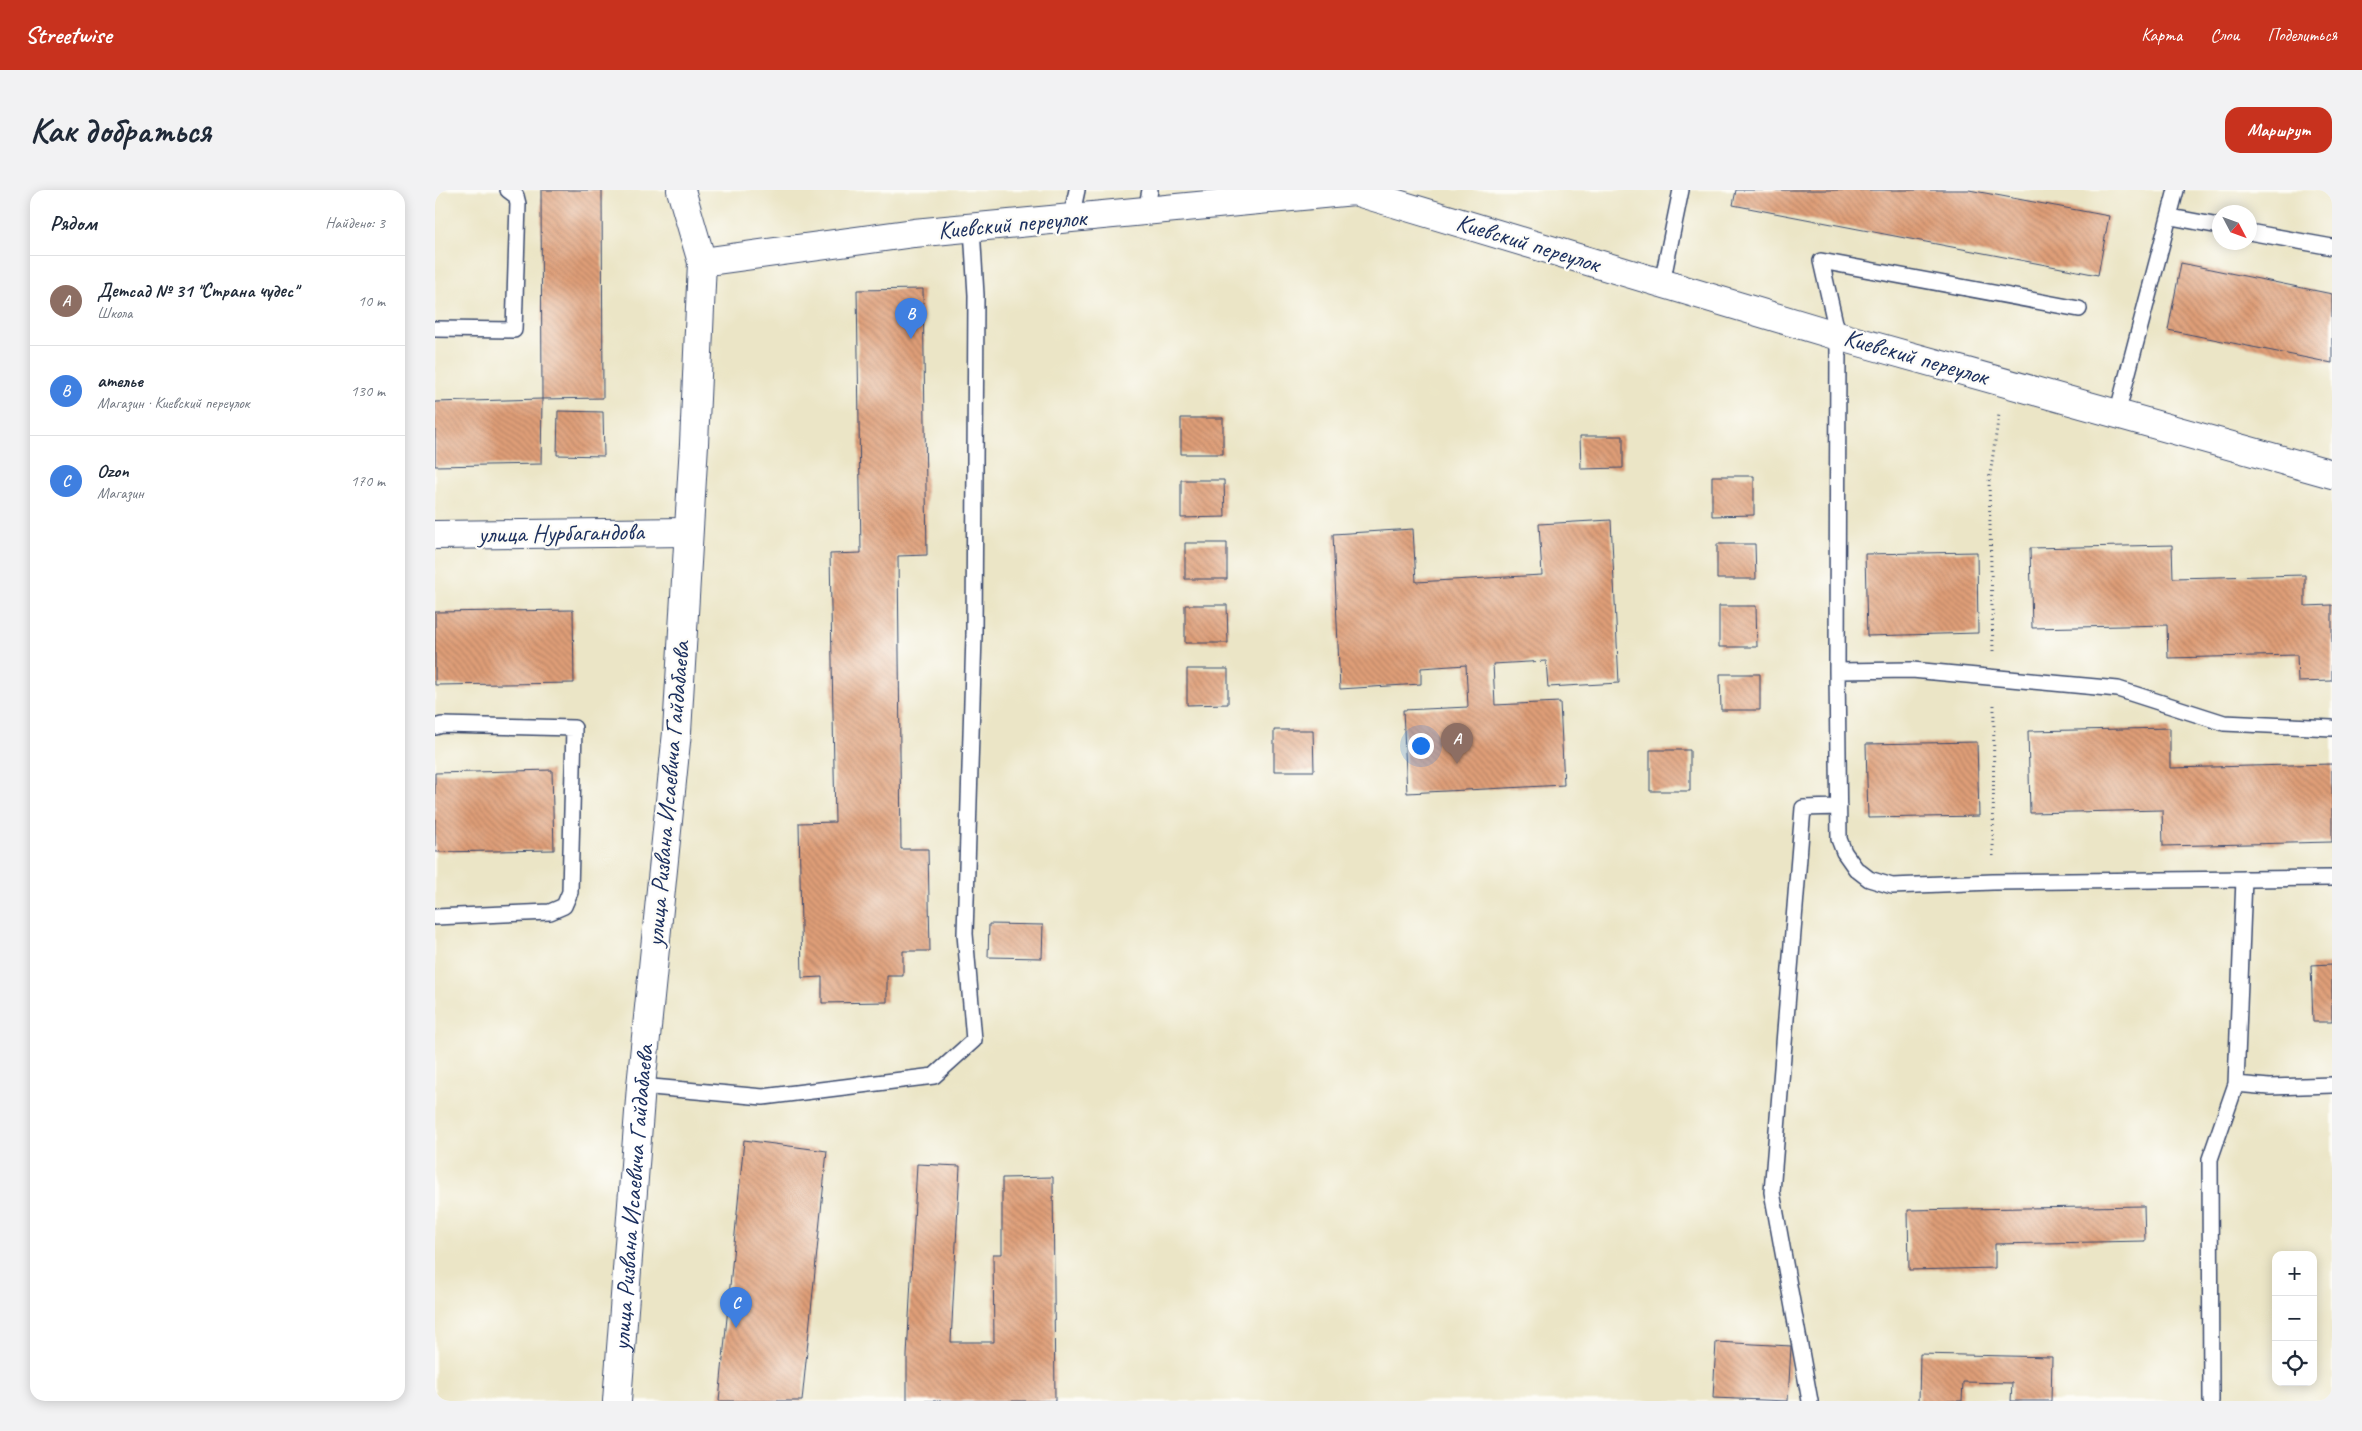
<!DOCTYPE html>
<html lang="ru">
<head>
<meta charset="utf-8">
<style>
	body { margin:0; font-family:Caveat,sans-serif; background:#f2f2f3; color:#1f2937 }
	.controls { position:absolute; right:15px; bottom:15px; display:grid; overflow:hidden; border-radius:10px; box-shadow:0 2px 12px #0003 }
	.controls button { width:45px; height:45px; display:grid; place-items:center; padding:0; border:0; border-bottom:1px solid #e0e1e3; background:#fff; color:#1f2937; font:25px sans-serif }
	.compass { position:absolute; left:1777px; top:15px; width:45px; height:45px; border-radius:50%; background:#fff; box-shadow:0 2px 12px #0003; rotate:131deg }
	.you { position:absolute; left:985px; top:555px; width:18px; height:18px; margin:-12px; border:4px solid #fff; border-radius:50%; background:#1a73e8; box-shadow:0 0 0 8px #1a73e833 }
	.badge { display:grid; place-items:center; width:32px; height:32px; border-radius:50%; background:#c8321e; color:#fff; font-size:16px; font-weight:700 }
	.pin { position:absolute; translate:-50% -41px; filter:drop-shadow(0 1px 2px #0008) }
	.pin::after { content:''; position:absolute; top:26px; width:18px; height:15px; background:inherit; clip-path:polygon(0 0,100% 0,50% 100%) }
	.list { margin:0; padding:0; list-style:none }
	h2 { display:flex; justify-content:space-between; align-items:center; height:65px; margin:0; padding:0 20px; font-size:21px }
	h2 small { font-size:16px; font-weight:400; color:#747a83 }
	.list li { display:grid; grid-template-columns:32px 1fr auto; gap:15px; align-items:center; box-sizing:border-box; height:90px; padding:0 20px; border-top:1px solid #e0e1e3 }
	.list b { display:block; font-size:19px; white-space:nowrap }
	.list p { margin:0; font-size:16px; white-space:nowrap; color:#747a83 }
	.list em { font-size:16px; font-style:normal; color:#747a83 }
	.icon { flex:none; width:28px; height:28px; fill:none; stroke:currentColor; stroke-width:2; stroke-linecap:round; stroke-linejoin:round }
	.map { position:relative; flex:none; width:1897px; height:1211px; overflow:hidden; border-radius:15px }
	header { display:flex; align-items:center; gap:30px; box-sizing:border-box; height:70px; padding:0 25px; background:#c8321e; color:#fff }
	header strong { font-size:24px }
	nav { display:flex; gap:28px; margin-inline-start:auto; font-size:18px }
	.intro { display:flex; align-items:center; justify-content:space-between; box-sizing:border-box; height:120px; padding:0 30px }
	h1 { margin:0; font-size:35px }
	.button { padding:12px 22px; border-radius:15px; background:#c8321e; color:#fff; font-size:18px; font-weight:700 }
	main { display:flex; gap:30px; padding:0 30px }
	aside { flex:1; background:#fff; border-radius:15px; box-shadow:0 2px 12px #0003 }
	.map>svg:first-child { display:block }
	.building { fill:url(#building-back-hatch) }
	.lines { fill:none; stroke-linecap:round; stroke-linejoin:round }
	.service-casing { stroke:#3a4a6e; stroke-width:18 }
	.minor-casing { stroke:#3a4a6e; stroke-width:30 }
	.tertiary-casing { stroke:#3a4a6e; stroke-width:30 }
	.path { stroke:#3a4a6e; stroke-width:3; stroke-dasharray:1 4; stroke-linecap:butt }
	.service { stroke:#fff; stroke-width:15 }
	.minor { stroke:#fff; stroke-width:28 }
	.tertiary { stroke:#fff; stroke-width:28 }
	.labels { text-anchor:middle; dominant-baseline:central; stroke-width:4.5; stroke-linejoin:round; paint-order:stroke }
	.street-label { font-size:25px; fill:#1b2f5e; stroke:#fdfcf7 }
</style>
</head>
<body>
<header>
<strong>Streetwise</strong>
<nav><a>Карта</a><a>Слои</a><a>Поделиться</a></nav>
</header>
<div class="intro"><h1>Как добраться</h1><a class="button">Маршрут</a></div>
<main>
<aside>
<h2>Рядом<small>Найдено: 3</small></h2>
<ul class="list">
<li><span class="badge" style="background:#8d6e63">A</span><div><b>Детсад № 31 &quot;Страна чудес&quot;</b><p>Школа</p></div><em>10 m</em></li>
<li><span class="badge" style="background:#3f7fe0">B</span><div><b>ателье</b><p>Магазин · Киевский переулок</p></div><em>130 m</em></li>
<li><span class="badge" style="background:#3f7fe0">C</span><div><b>Ozon</b><p>Магазин</p></div><em>170 m</em></li>
</ul>
</aside>
<div class="map">
<svg width="1897" height="1211" viewBox="0 0 1897 1211">
	<defs>
		<pattern id="building-back-hatch" width="6" height="6" patternUnits="userSpaceOnUse" patternTransform="scale(1.25)"><rect width="6" height="6" fill="#df9e77"/><path d="M-1 5l2 2M0 0l6 6M5-1l2 2" fill="none" stroke="#b48165"/></pattern>
	</defs>
	<rect width="100%" height="100%" fill="#fdfcf7"/>
	<filter id="ink" filterUnits="userSpaceOnUse"><feTurbulence type="fractalNoise" baseFrequency=".02" numOctaves="2"/><feDisplacementMap in="SourceGraphic" scale="10" xChannelSelector="R" yChannelSelector="G"/><feConvolveMatrix kernelMatrix="1 2 1 2 8 2 1 2 1" color-interpolation-filters="sRGB"/></filter>
	<filter id="wash" filterUnits="userSpaceOnUse"><feTurbulence type="fractalNoise" baseFrequency=".0096" numOctaves="4" result="noise"/><feDisplacementMap in="SourceGraphic" scale="20" xChannelSelector="R" yChannelSelector="G"/><feGaussianBlur stdDeviation="1.12" result="paint"/><feColorMatrix in="noise" values="0 0 0 0 0 0 0 0 0 0 0 0 0 0 0 0 0 1.4 0 .05"/><feComposite in="paint" operator="in"/></filter>
	<g filter="url(#wash)">
		<rect width="100%" height="100%" fill="#ebe5c6"/>
		<g id="blocks">
			<path class="building" d="M106,0H167L168,208L107,209L106,274L0,276V212L107,209Z
				M1301,0H1534L1674,26L1663,85L1298,15Z
				M1746,73L1897,104V173L1733,140Z
				M488,99L492,365L463,366L466,659H493L495,761H468V786H452V812L387,813V787L367,788L364,633L400,632L395,364L426,363L422,100Z
				M123,221L168,222L169,266L122,265Z
				M746,228H788V264H746Z
				M1145,246H1188V278L1146,279Z
				M1277,286H1319V325L1277,326Z
				M746,290H789L790,327L746,328Z
				M1176,330L1184,493L1113,497L1111,471L1058,474L1060,515L1125,512L1129,595L972,603L968,520L1033,517L1031,475L986,478V494L905,499L898,344L978,339L981,392L1107,385L1104,334Z
				M750,353H792V389H750Z
				M1282,354H1320L1321,389H1282Z
				M1737,355L1738,388L1870,385V416L1897,415V491L1863,492L1862,465L1733,468L1732,435L1597,438L1595,358Z
				M1542,362L1543,443L1432,446L1430,364Z
				M750,415H792L793,453H750Z
				M1284,416H1321L1322,457H1284Z
				M138,420L139,493L0,495V422Z
				M752,479H793V514L752,515Z
				M1285,484H1325V520H1286Z
				M1735,538V578L1897,574V652L1728,656L1727,620L1595,623L1593,541Z
				M839,540H878L879,581H839Z
				M1542,552L1544,626L1433,628L1431,554Z
				M1215,560H1255V601H1215Z
				M117,580L119,660L0,662V583Z
				M554,734L608,735L607,768L553,767Z
				M1897,774V832H1878L1876,775Z
				M309,950L392,961L367,1211H284Z
				M482,974L525,976L516,1152H559L558,1064H567V988L618,987L620,1211H472V1166Z
				M1709,1016L1710,1051L1560,1054V1078L1474,1080L1473,1020Z
				M1281,1152L1356,1156L1353,1211L1278,1208Z
				M1485,1164L1617,1167L1616,1211H1576L1577,1193L1528,1192L1527,1211H1484Z"/>
		</g>
	</g>
	<g filter="url(#ink)">
		<use href="#blocks" fill-opacity="0" stroke="#3a4a6e" stroke-width="1"/>
		<g class="lines">
			<g class="service-casing">
				<path id="service" d="M711,21L715,0
					M1736,27L1784,36
					M636,28L642,0
					M1814,42L1897,57
					M1227,93L1246,0
					M1644,119L1386,71L1403,146L1402,481L1404,649L1409,662L1421,679L1434,689L1457,696L1558,692L1897,688
					M0,139L79,140L83,14L81,6L73,0
					M1682,224L1741,0
					M1402,481L1477,480L1683,499L1789,533L1897,538
					M0,537L7,535L139,538L135,702L129,716L115,722L0,727
					M1809,689L1801,894L1834,897L1897,895
					M206,896L328,907L499,886L539,850L530,744L539,445L541,105L537,38
					M1375,1211L1337,1002L1368,618L1404,617
					M1776,1211L1775,969L1801,894"/>
			</g>
			<g class="minor-casing">
				<path id="minor" d="M267,72L479,43L919,1L1403,146L1897,284
					M0,345L252,342"/>
			</g>
			<g class="tertiary-casing">
				<g id="tertiary">
					<path id="s1" d="M182,1211L206,896L242,542L259,254L267,72L246,0"/>
				</g>
			</g>
			<path class="path" d="M1558,461L1554,292L1564,224
				M1558,666L1559,513"/>
			<use href="#service" class="service"/>
			<use href="#minor" class="minor"/>
			<use href="#tertiary" class="tertiary"/>
		</g>
	</g>
	<g class="labels">
		<g class="street-label">
			<text transform="translate(577 34) rotate(-5)">Киевский переулок</text>
			<text transform="translate(1093 53) rotate(17)">Киевский переулок</text>
			<text transform="translate(1481 167) rotate(16)">Киевский переулок</text>
			<text transform="translate(126 343) rotate(-1)">улица Нурбагандова</text>
			<text transform="translate(233 604) rotate(-85)">улица Ризвана Исаевича Гайдабаева</text>
			<text stroke="none"><textPath href="#s1" startOffset="204">улица Ризвана Исаевича Гайдабаева</textPath></text>
		</g>
	</g>
</svg>
<div class="controls">
<button>+</button>
<button>−</button>
<button><svg class="icon" aria-label="locate" viewBox="0 0 24 24"><circle cx="12" cy="12" r="6"/><path d="M12 2v4M12 18v4M2 12h4M18 12h4"/></svg></button>
</div>
<svg class="compass" viewBox="-18 -18 36 36"><path d="M0-13l5 13h-10z" fill="#e53935"/><path d="M0 13l5-13h-10z" fill="#747a83"/></svg>
<div class="you"></div>
<div class="pin badge" style="left:1022px;top:574px;background:#8d6e63">A</div>
<div class="pin badge" style="left:476px;top:149px;background:#3f7fe0">B</div>
<div class="pin badge" style="left:301px;top:1138px;background:#3f7fe0">C</div>
</div>
</main>
</body>
</html>
